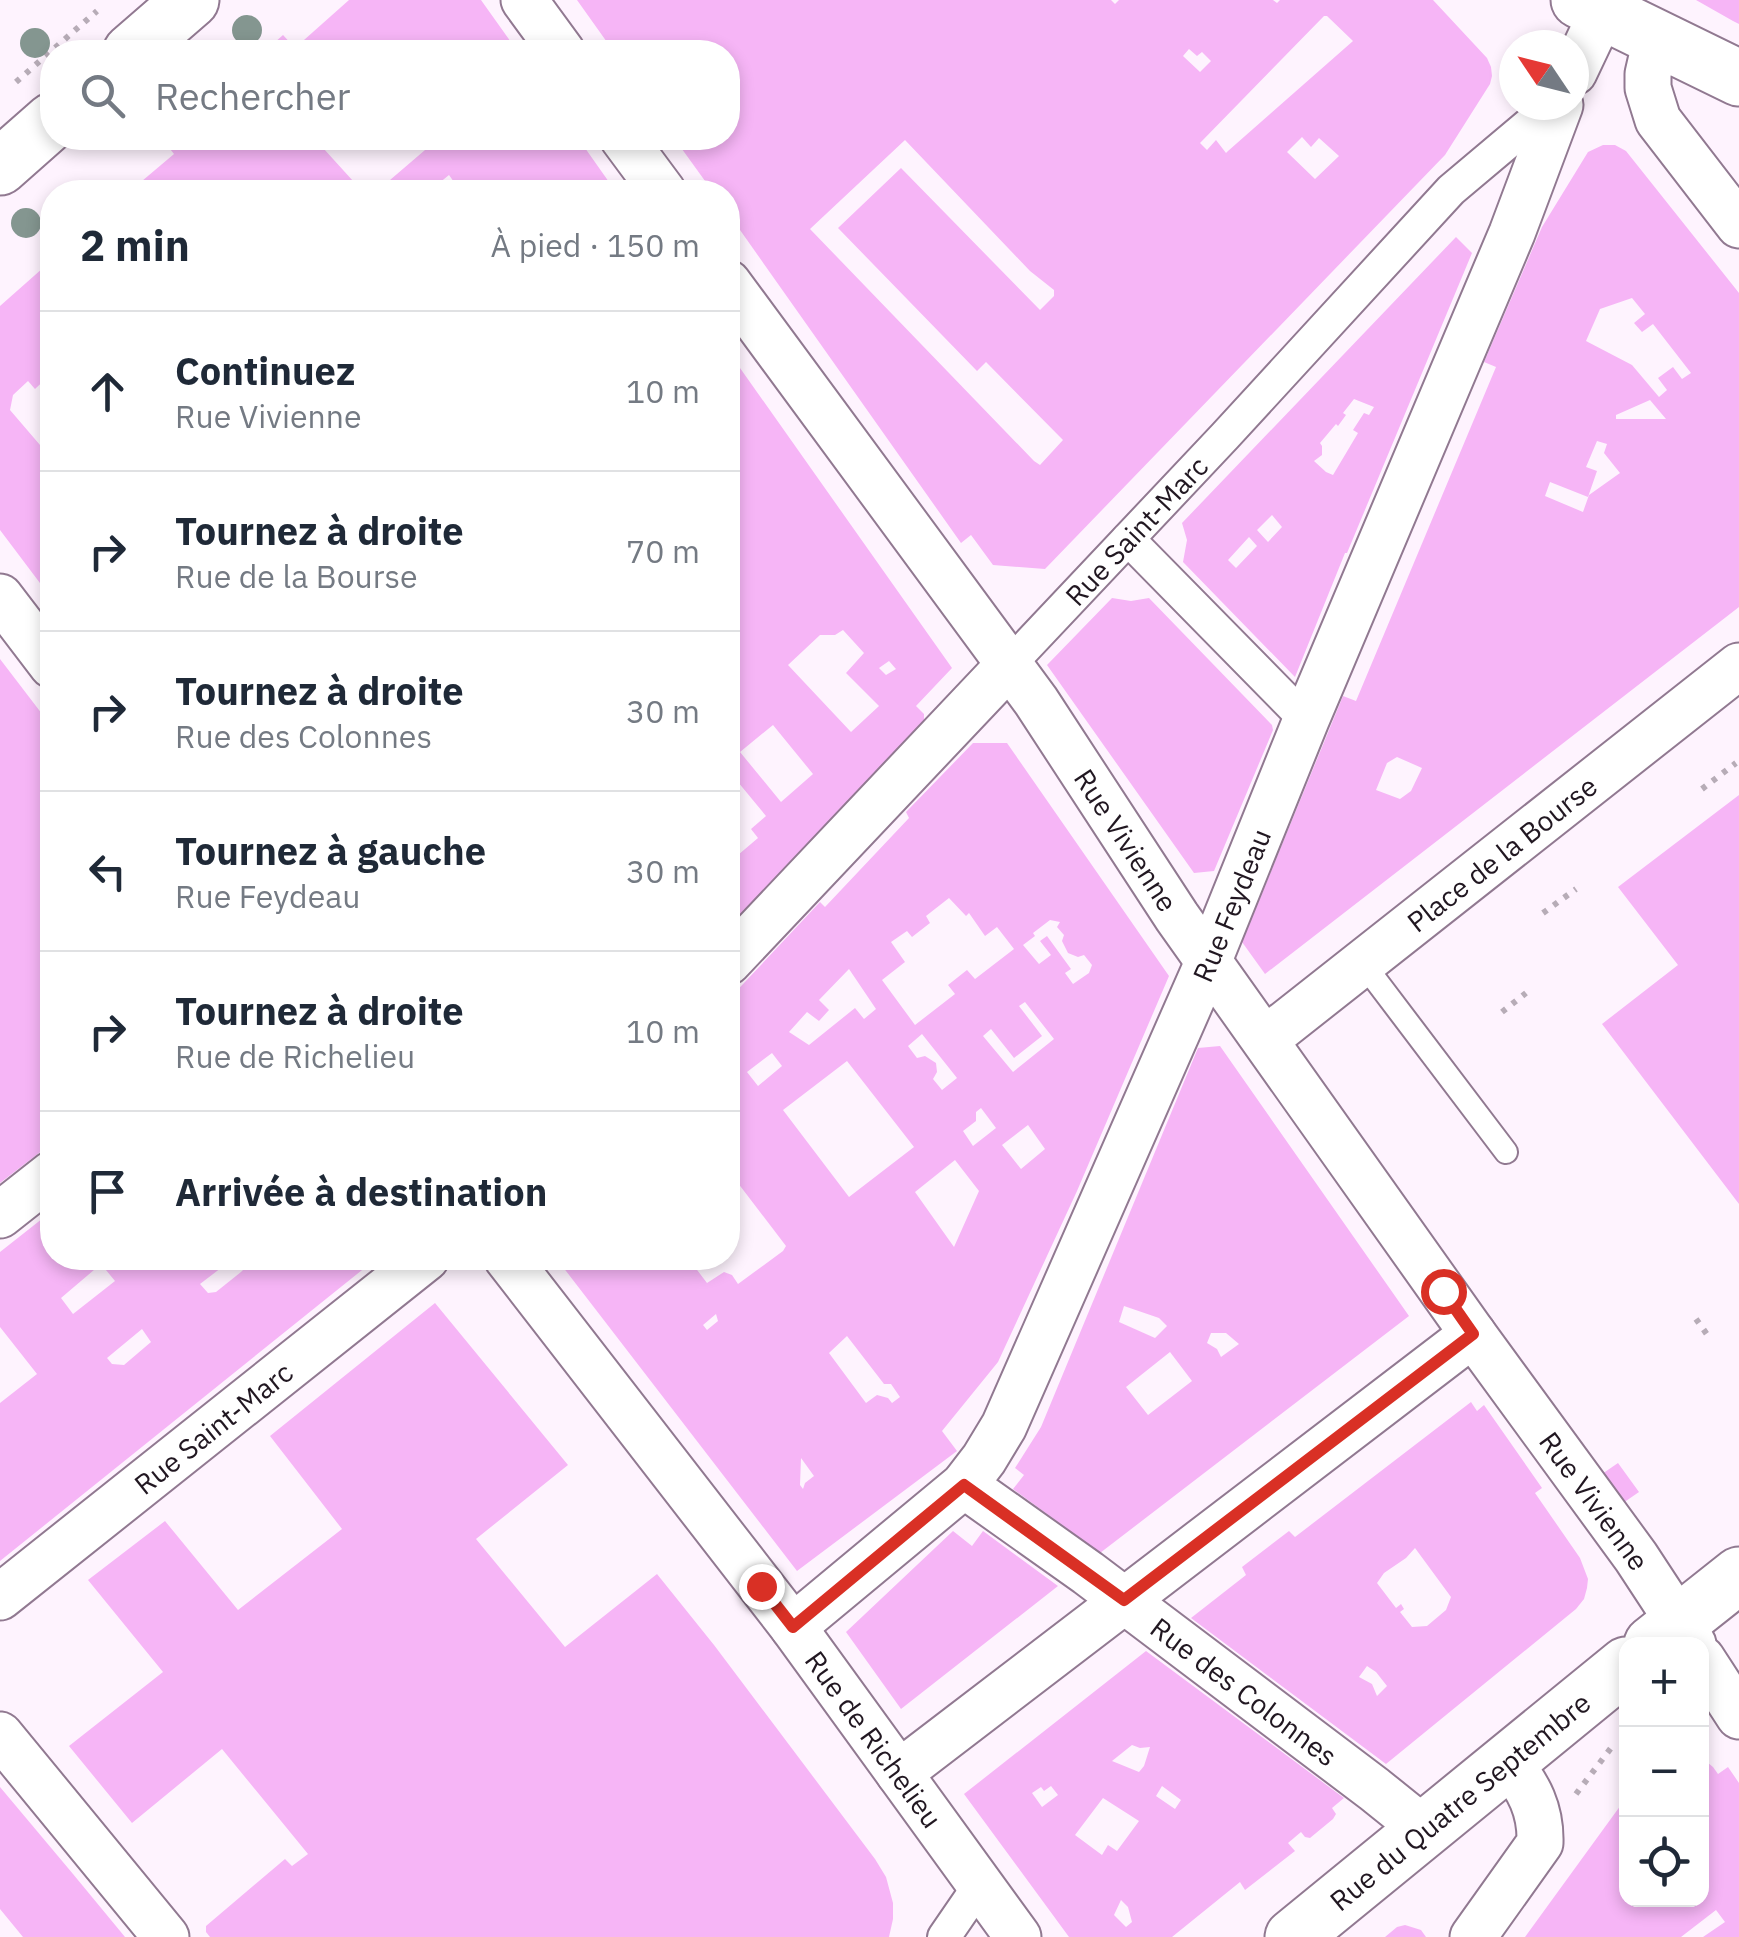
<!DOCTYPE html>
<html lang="fr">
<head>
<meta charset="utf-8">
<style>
	body { margin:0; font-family:"IBM Plex Sans",sans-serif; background:#f6f6f7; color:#1f2937 }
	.controls { position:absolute; right:30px; bottom:30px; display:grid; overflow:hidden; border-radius:20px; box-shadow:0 5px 15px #0003 }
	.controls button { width:90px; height:90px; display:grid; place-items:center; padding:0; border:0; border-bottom:2px solid #e0e1e3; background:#fff; color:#1f2937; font:50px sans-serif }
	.compass { position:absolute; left:1499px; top:30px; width:90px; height:90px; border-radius:50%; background:#fff; box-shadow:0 5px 15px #0003; rotate:305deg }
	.stop { position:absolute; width:30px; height:30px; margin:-22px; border:8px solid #d93025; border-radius:50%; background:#fff }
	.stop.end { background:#d93025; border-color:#fff; box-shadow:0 2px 10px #0008 }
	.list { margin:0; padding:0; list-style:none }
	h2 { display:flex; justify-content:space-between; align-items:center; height:130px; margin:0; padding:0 40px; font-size:42px }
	h2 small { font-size:32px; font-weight:400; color:#747a83 }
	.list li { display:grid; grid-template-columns:65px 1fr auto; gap:30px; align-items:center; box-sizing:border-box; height:160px; padding:0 40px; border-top:2px solid #e0e1e3 }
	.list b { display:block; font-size:38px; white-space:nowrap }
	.list p { margin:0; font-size:32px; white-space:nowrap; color:#747a83 }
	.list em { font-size:32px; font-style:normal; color:#747a83 }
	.icon { flex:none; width:55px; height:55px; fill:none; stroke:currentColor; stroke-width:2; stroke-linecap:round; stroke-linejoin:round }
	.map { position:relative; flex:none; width:1739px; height:1937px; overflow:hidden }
	.search { position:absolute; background:#fff; box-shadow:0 5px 15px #0003; left:40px; top:40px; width:700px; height:110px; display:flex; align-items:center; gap:25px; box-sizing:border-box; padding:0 35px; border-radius:40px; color:#747a83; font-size:38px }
	.panel { position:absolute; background:#fff; box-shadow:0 5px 15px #0003; left:40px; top:180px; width:700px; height:1090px; border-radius:40px }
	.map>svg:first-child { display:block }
	.building { fill:#f6b5f6; fill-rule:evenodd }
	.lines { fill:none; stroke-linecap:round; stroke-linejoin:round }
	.service-casing { stroke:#917991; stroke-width:26 }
	.pedestrian-casing { stroke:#917991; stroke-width:36 }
	.minor-casing { stroke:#917991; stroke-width:49 }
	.secondary-casing { stroke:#917991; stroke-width:59 }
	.primary-casing { stroke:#917991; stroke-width:59 }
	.path { stroke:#b7acb7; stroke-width:6; stroke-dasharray:5 8; stroke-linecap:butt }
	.service { stroke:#fff; stroke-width:22 }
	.pedestrian { stroke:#fff; stroke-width:32 }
	.minor { stroke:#fff; stroke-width:45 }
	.secondary { stroke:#fff; stroke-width:55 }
	.primary { stroke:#fff; stroke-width:55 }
	.tree { fill:#849690 }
	.route { stroke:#d93025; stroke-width:12 }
	.labels { text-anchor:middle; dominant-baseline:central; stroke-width:10; stroke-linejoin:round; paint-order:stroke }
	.street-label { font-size:28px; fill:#211721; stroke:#fff }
</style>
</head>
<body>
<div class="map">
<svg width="1739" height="1937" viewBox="0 0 1739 1937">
	<rect width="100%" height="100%" fill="#fef3fe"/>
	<path class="building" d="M349,0H481L518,52H264L283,35L295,48Z
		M577,0H1111L1115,4L1119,0H1273L1277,3L1280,0H1433L1487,58L1491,67L1492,76L1490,84L1445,155L1045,569L993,565L971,535L961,543L728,213V192H713L674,138H728V52H614ZM1324,16H1327L1353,41L1228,151L1226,153L1216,140L1207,150L1200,143ZM1189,49L1197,56L1202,52L1211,61L1200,72L1183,56ZM1302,137L1311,147L1319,138L1339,156L1315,179L1287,152ZM905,140L1030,271L1054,290V296L1040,310L901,168L838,228L977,371L986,362L1063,440L1040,465L1034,461L810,229Z
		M1696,0H1739V24L1733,21Z
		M166,138H314L363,192H265L256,182L249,189L252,192H129L174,154L163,140Z
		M439,138H578L616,192H461L449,175L428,192H376Z
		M1603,145H1615L1626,151L1739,293V607L1265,974L1242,942L1343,696L1356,701L1496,367L1484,362L1542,227L1588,152ZM1632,298L1645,314L1634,323L1642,332L1653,324L1691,373L1682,379L1673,367L1658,378L1667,390L1659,397L1632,365L1586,341L1600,309ZM1650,400L1666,419H1616V415ZM1597,441L1607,444L1604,453L1620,473L1589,495L1583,512L1545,496L1550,482L1588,497L1597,471L1586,467ZM1397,757L1422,768L1411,791L1400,799L1376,790L1387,763Z
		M1456,237L1472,253L1347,553H1345L1295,677L1183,562L1187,540L1182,523ZM1354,399L1374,407L1369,415L1364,413L1353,430L1358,433L1333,475L1326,472L1314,461L1322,455V446L1320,443L1336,424L1338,426L1346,415L1343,413ZM1272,515L1282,527L1268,542L1257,530ZM1249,537L1257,546L1236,568L1228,560Z
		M52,260V373L35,389L28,381L13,395L10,410L52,459V599L0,530V306Z
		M728,351L952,668L916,706L924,714V721L728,927V843L738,855L758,838L751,829L766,816L728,770ZM843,630L864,653L846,673L879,706L851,732L788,665L820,635H835ZM889,661L896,669L886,675L879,668ZM773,725L813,774L781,802L740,752Z
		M1112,598L1131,601L1149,598L1272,725L1273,730L1214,871L1194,873L1047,665Z
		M0,659L52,727V1143L0,1183Z
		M973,743H1007L1169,976L1077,1191L998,1362L942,1431L957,1451L797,1571L556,1258H688L707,1283L724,1272L732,1275L738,1284L783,1251L786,1246L728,1170V1118L734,1112L728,1101V1000L820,902L825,907L909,818L906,812ZM949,898L966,916L969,913L985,936L997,927L1014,949L975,979L967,970L948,985L955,994L915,1025L882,980L905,962L891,942L907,931L912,937L930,923L926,916ZM1050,920L1060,922L1057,927L1064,935L1062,941L1068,953L1078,957L1084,955L1092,965L1089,973L1073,984L1065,973L1071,969L1047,936L1040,941L1051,955L1039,964L1023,945L1035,936L1033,933ZM849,969L876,1009L864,1019L855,1008L809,1045L789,1032L807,1012L819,1021L829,1010L819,1000ZM1025,1002L1054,1039L1013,1072L983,1036L991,1029L1014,1058L1042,1036L1019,1006ZM922,1034L957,1078L942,1090L933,1079L937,1072L936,1063L925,1056L917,1058L908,1046ZM772,1053L782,1066L758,1086L747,1072ZM847,1061L914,1147L849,1197L783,1110ZM981,1108L996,1128L973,1146L963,1131L976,1121V1112ZM1028,1125L1045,1149L1021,1169L1002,1145ZM955,1160L979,1191L954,1247L915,1192ZM716,1314L718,1321L707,1330L703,1325ZM847,1336L884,1384H891L900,1397L892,1403L888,1398L877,1395L866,1403L829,1353ZM801,1458L814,1476L805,1483L803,1489L800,1485Z
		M1739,795V1204L1602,1024L1678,965L1618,887Z
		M1220,1046L1409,1316L1100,1553L1013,1489L1024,1475L1015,1468L1041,1427L1198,1048ZM1124,1306L1159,1318L1167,1326L1155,1338L1119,1322ZM1211,1333H1226L1239,1344L1221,1357L1217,1349L1207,1343ZM1170,1352L1192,1381L1148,1415L1126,1387Z
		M52,1211V1258H234L200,1284L208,1293L216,1292L241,1272L245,1268L244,1258H377L0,1561V1403L37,1374L0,1327V1252ZM101,1264L115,1281L73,1314L61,1298ZM142,1329L151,1342L124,1365L112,1364L107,1358Z
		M435,1303L568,1465L476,1539L565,1647L657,1574L714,1645L875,1859L886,1877L893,1903V1919L889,1937H210L206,1932V1926L285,1859L292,1866L308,1854L222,1749L132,1823L69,1746L163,1672L88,1580L165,1521L238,1610L342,1529L270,1436Z
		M1471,1402L1477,1411L1484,1405L1542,1488L1535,1493L1580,1558L1588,1579L1587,1588L1584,1599L1576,1609L1386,1764L1191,1618L1246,1575L1242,1567L1289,1531L1295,1537ZM1415,1548L1451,1597L1446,1610L1427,1626L1412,1627L1400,1612L1404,1609L1401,1604L1396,1608L1377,1583L1384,1573L1406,1558ZM1367,1666L1376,1672L1387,1686L1377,1696L1372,1684L1359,1677Z
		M1618,1463L1639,1492L1623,1503L1602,1474Z
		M953,1531L972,1546L983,1531L1058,1586L901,1709L846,1632Z
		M1146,1651L1344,1798L1332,1808L1336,1814L1333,1819L1310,1838L1305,1837L1301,1832L1288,1843L1295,1851L1245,1890L1240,1882L1172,1937H1069L964,1794ZM1132,1745L1140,1748L1150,1747L1144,1766L1139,1772L1112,1761ZM1051,1786L1058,1795L1042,1807L1032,1793L1041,1787L1044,1791ZM1162,1786L1181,1800L1175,1809L1156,1796ZM1103,1798L1139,1821L1117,1851L1108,1845L1102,1855L1075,1835ZM1121,1900L1128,1907L1132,1922L1126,1927L1114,1915Z
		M1702,1758L1713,1767L1718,1774L1728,1767L1739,1783V1937H1703L1725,1922L1716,1910L1681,1937H1525L1626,1798V1900H1702Z
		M0,1787L73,1874L125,1937H23L0,1909Z
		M1405,1925L1421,1930L1426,1937H1385L1397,1927Z"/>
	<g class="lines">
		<g class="service-casing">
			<path id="service" d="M1362,962L1506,1152"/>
		</g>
		<g class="pedestrian-casing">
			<g id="pedestrian">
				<path d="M1128,539L1306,720"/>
				<path id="s1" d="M1009,665L1225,436L1451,190L1552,105"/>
				<path d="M944,1937L979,1886"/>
			</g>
		</g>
		<g class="minor-casing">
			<g id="minor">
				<path d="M524,0L562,52"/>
				<path d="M1656,39L1648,74V88L1658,120L1739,225"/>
				<path d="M1574,72L1602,13"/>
				<path d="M623,138L663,192"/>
				<path id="s2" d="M728,283L1036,701L1177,917L1473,1334L1636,1557L1693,1644"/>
				<path d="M0,597L52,665"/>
				<path d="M728,962L1009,665"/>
				<path id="s3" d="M1266,1039L1739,666"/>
				<path d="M0,1215L52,1174"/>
				<path id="s4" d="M507,1258L793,1627L1018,1937"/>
				<path id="s5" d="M964,1485L1088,1573L1374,1789L1425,1830"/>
				<path id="s6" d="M0,1597L426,1258"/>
				<path id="s7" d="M793,1627L964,1485L984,1459L1004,1426L1209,960L1306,720L1512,233L1560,105"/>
				<path d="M1702,1659L1739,1716"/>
				<path d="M0,1735L166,1937"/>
				<path d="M899,1773L1473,1334"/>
				<path d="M1473,1937L1540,1843C1541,1810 1529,1787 1508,1762"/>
			</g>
		</g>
		<g class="secondary-casing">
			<g id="secondary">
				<path d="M1579,0L1739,78"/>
				<path d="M1652,1644L1739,1575"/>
				<path id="s8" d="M1293,1937L1626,1665"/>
			</g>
		</g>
		<g class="primary-casing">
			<path id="primary" d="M131,52L191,0
				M0,167L52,121"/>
		</g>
		<path class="path" d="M16,82L97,11
			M1702,789L1736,763
			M1543,913L1576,889
			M1502,1012L1526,993
			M1696,1319L1711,1340
			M1576,1794L1614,1744"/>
		<use href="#service" class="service"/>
		<use href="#pedestrian" class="pedestrian"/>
		<use href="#minor" class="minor"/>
		<use href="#secondary" class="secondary"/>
		<use href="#primary" class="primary"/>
	</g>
	<g class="tree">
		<circle cx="247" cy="30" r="15"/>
		<circle cx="35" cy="43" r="15"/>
		<circle cx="26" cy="223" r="15"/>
	</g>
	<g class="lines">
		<path class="route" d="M761,1586L793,1627L964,1485L1124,1600L1473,1334L1443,1291"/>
	</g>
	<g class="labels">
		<g class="street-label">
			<text stroke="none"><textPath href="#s1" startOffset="185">Rue Saint-Marc</textPath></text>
			<text stroke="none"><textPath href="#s2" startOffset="685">Rue Vivienne</textPath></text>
			<text stroke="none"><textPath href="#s3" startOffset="300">Place de la Bourse</textPath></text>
			<text stroke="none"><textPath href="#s7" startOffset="862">Rue Feydeau</textPath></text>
			<text stroke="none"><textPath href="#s6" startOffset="272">Rue Saint-Marc</textPath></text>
			<text stroke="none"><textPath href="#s2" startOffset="1495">Rue Vivienne</textPath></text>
			<text stroke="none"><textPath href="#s5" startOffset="348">Rue des Colonnes</textPath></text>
			<text stroke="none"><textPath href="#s4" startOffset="605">Rue de Richelieu</textPath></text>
			<text stroke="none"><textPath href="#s8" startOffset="215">Rue du Quatre Septembre</textPath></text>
		</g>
	</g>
</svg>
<div class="controls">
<button>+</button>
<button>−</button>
<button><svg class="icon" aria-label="locate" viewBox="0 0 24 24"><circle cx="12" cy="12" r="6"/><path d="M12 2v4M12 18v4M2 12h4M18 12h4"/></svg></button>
</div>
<svg class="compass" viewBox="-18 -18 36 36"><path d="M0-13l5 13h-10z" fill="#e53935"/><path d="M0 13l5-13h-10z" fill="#747a83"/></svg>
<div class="stop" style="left:1443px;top:1291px"></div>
<div class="stop end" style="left:761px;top:1586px"></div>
<div class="search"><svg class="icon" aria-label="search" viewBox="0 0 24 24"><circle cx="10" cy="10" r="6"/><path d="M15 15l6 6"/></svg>Rechercher</div>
<section class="panel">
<h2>2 min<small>À pied · 150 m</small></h2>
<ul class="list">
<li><svg class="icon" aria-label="ahead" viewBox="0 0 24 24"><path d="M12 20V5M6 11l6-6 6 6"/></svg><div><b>Continuez</b><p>Rue Vivienne</p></div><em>10 m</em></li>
<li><svg class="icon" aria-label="right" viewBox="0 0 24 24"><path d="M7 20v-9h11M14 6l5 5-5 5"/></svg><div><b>Tournez à droite</b><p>Rue de la Bourse</p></div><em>70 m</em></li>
<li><svg class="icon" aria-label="right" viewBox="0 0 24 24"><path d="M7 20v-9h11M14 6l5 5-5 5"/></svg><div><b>Tournez à droite</b><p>Rue des Colonnes</p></div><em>30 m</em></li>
<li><svg class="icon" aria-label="left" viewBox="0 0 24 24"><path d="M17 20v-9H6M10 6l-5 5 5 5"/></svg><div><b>Tournez à gauche</b><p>Rue Feydeau</p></div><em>30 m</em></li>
<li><svg class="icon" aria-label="right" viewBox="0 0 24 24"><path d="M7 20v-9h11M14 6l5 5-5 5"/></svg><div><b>Tournez à droite</b><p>Rue de Richelieu</p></div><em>10 m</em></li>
<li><svg class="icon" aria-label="arrive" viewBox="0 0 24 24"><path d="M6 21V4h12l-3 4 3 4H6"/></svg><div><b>Arrivée à destination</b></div></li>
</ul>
</section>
</div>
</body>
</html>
